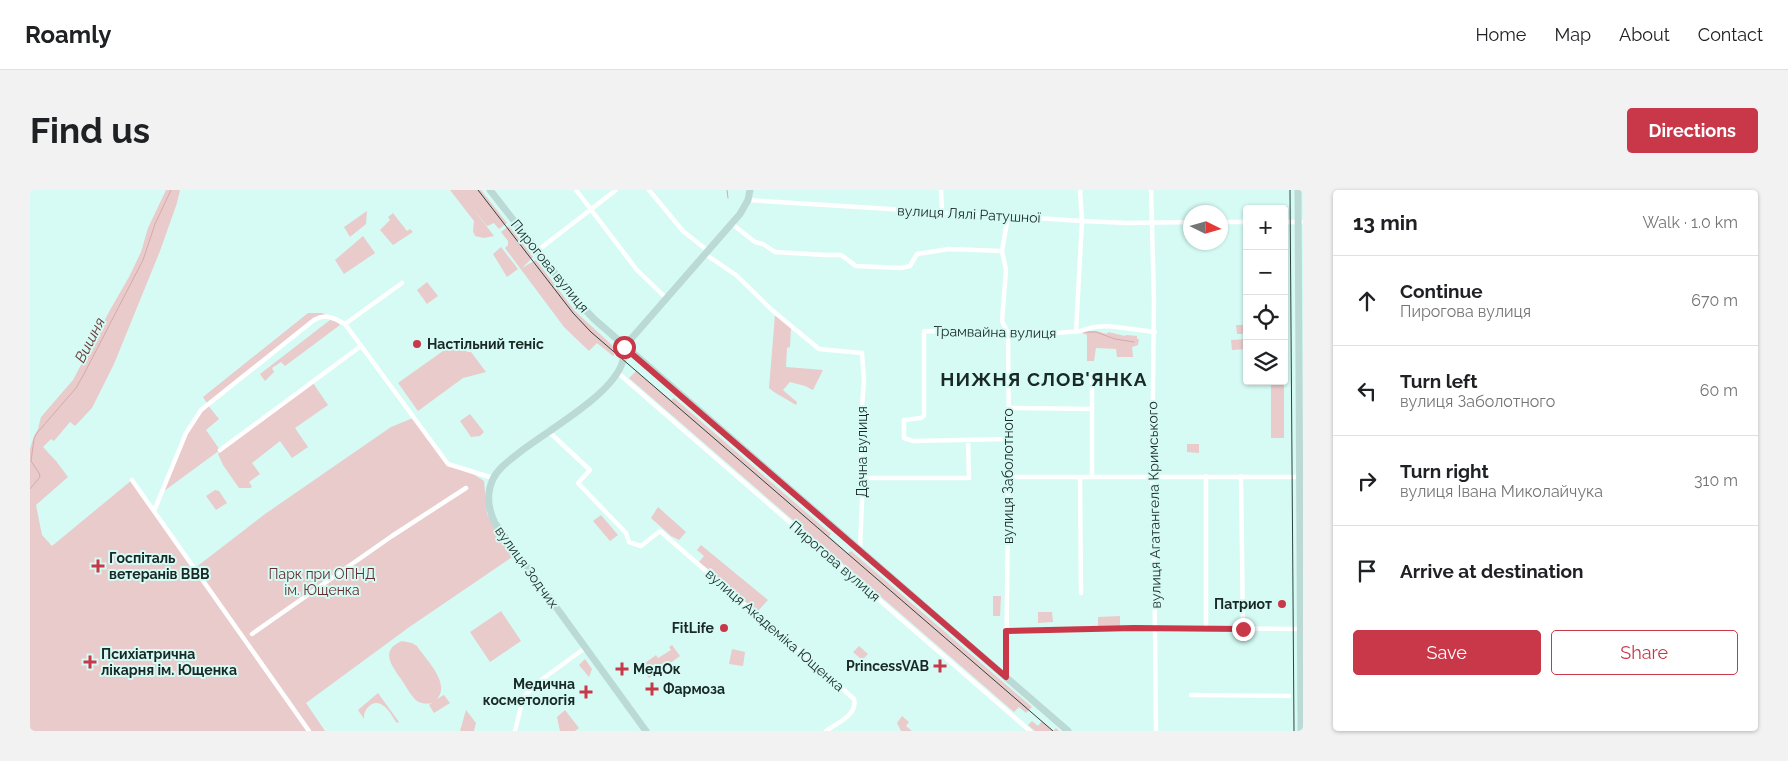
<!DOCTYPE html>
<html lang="en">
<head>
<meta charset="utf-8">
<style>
	body { margin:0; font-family:Raleway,sans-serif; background:#f2f2f2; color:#202124 }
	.controls { position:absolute; right:15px; top:15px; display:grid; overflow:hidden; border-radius:5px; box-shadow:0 1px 4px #0004 }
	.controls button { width:45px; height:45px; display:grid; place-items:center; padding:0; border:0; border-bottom:1px solid #e0e0e0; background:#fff; color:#202124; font:25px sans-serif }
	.compass { position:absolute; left:1153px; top:15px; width:45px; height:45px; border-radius:50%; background:#fff; box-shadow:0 1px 4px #0004; rotate:95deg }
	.stop { position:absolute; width:15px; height:15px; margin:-11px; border:4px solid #c83849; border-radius:50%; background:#fff }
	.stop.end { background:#c83849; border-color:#fff; box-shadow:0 1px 5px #0008 }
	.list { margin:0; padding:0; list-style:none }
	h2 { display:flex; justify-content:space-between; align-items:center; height:65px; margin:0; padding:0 20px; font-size:21px }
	h2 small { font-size:16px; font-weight:400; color:#757577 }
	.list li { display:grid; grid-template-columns:32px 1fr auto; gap:15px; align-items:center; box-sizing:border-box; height:90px; padding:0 20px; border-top:1px solid #e0e0e0 }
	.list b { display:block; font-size:19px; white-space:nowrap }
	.list p { margin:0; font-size:16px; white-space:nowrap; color:#757577 }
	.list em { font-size:16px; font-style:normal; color:#757577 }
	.actions { display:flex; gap:10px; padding:15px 20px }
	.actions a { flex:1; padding:11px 0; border:1px solid #c83849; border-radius:5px; text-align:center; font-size:18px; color:#c83849 }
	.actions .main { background:#c83849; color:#fff }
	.icon { flex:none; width:28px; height:28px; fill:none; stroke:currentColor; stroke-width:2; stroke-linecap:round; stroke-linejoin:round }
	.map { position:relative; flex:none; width:1273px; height:541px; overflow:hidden; border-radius:5px }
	header { display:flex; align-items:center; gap:30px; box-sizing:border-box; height:70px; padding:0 25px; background:#fff; border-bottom:1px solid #e0e0e0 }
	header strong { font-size:24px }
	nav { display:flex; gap:28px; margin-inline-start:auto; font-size:18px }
	.intro { display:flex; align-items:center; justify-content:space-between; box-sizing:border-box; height:120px; padding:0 30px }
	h1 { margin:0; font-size:35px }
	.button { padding:12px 22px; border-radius:5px; background:#c83849; color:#fff; font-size:18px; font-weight:700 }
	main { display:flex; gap:30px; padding:0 30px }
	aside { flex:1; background:#fff; border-radius:5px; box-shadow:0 1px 4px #0004 }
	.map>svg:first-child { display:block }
	.green { fill:#e9cbcb }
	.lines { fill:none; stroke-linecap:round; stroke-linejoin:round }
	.stream { stroke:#d5aaaa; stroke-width:1 }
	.street { stroke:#fff; stroke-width:4.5 }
	.secondary { stroke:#bbdad6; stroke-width:7 }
	.tram { stroke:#30413e; stroke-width:1 }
	.route { stroke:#c83849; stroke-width:6 }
	.poi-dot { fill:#c83849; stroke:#d5fbf4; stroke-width:2 }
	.labels { text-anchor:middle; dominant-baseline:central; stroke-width:4; stroke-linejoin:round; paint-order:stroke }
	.street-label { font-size:14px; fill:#1a2826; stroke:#d5fbf4 }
	.poi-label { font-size:14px; font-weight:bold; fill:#1a2826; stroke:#d5fbf4; text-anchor:start }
	.park-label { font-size:14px; fill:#642c2f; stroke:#d5fbf4 }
	.water-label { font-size:15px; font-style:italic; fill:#6a3235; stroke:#d5fbf4 }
	.district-label { font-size:19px; font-weight:bold; letter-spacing:1px; fill:#1a2826; stroke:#d5fbf4 }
</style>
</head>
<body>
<header>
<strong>Roamly</strong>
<nav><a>Home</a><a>Map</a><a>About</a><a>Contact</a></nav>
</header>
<div class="intro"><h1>Find us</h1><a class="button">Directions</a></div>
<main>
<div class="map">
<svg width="1273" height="541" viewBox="0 0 1273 541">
	<rect width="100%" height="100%" fill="#d5fbf4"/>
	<path class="green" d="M136,0H150L147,13L130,61L84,174L62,218L45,236L40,232L24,251L21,249L13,257L26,271L38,287L6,315L12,345L22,356L102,290L165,378L235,324L361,237L383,228L418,274L443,284L454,291L457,324L485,365L378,438L276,513L295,541H0V259L4,246L8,239L11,227L43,190L80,120L99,87L111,62L118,38Z
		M420,0H451L477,33L469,39L464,33L457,36L441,16L464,46L454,48L445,46L443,41L444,31Z
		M337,21L336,34L320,47L314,37Z
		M363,23L377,41L380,39L383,42L363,55L350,40L360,30L358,27Z
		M479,36L503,67L492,78L506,70L545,121L583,156L586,162L583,166L567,153L559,161L534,137L475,58L478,55V51L471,42Z
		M333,46L345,63L314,84L305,70Z
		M471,57L488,79L477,87L463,64Z
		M397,92L408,106L397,114L387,100Z
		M278,123H292L300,126L286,128L177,214L189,229L176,240L190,260L130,304L156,243L177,213L173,207Z
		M745,125L761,137L760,157L757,158L756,177L793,180L783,200L775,196L760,192L753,200L767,212L766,215L744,202L739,198Z
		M300,130L306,131L310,135L255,176L251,172L242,178L244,182L235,191L230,184Z
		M1206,135H1217V144H1207Z
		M1054,141H1066L1077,144L1078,142L1095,146L1096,145L1107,146V149H1109L1108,155L1102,157L1103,167H1087L1086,159L1066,158L1064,171H1057V145L1050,142Z
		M1217,149V159L1202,160L1201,150Z
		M427,151L437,162H441L456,182L433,188L388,221L368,193Z
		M606,181L641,210L644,208L801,344L799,346L818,363L821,361L1002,517L996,523L989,517L984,522L599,188Z
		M1241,191H1254V248H1241Z
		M283,193L298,215L265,238L278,257L262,268L250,251L222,273L230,284L219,292L222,297L220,298H209L193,275L188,264Z
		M440,224L454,242L450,246L441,247L430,231Z
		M1157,254H1169V263L1157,262Z
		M185,300L189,301L197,313L186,320L176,306Z
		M628,317L656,342L649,350L641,346L621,328Z
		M571,325L588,345L580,351L563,331Z
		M671,355L738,410L727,422L683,383L684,381L681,378L679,380L669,372L674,366L667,360Z
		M963,406H971L970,426H963Z
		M471,421L491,451L460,472L440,442Z
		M1008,422H1022L1023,432L1008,433Z
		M1090,426V436L1068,437V427Z
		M372,451L382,453L387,456C396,470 421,493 407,509L414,505L420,513L404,523L399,515L402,513C397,514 392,514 387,511C381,506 377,498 373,492C363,477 348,461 372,451Z
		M642,455L650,466L619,488L611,476L626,465L628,468L641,460L639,457Z
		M829,456L838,464L832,470L823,462Z
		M702,459L715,462L713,476L699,474Z
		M555,469L562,479L559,487L549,475Z
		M348,503L369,532L367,533C363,528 360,521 355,517C345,507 333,518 334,529L328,520Z
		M436,520L446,533L444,541H430Z
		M535,520L549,538L545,541H530L527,527Z
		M872,526L879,532L876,536L882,541H871L867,533Z
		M1002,531L1008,536L1012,531L1023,541L1026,538L1029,541H1005L998,535Z"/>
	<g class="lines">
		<path class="stream" d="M697,0L698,8
			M1053,142H1066L1085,149L1104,152
			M0,299L10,287L9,283L1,271L4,249L7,243L46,198L54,184L113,70L125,34L141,0"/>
		<path class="street" d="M546,0L607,80L637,109
			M619,0L653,41L678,61
			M911,0L912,22
			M1121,0L1124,110L1122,286L1125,439L1126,541
			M718,10L1052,31L1097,33L1160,32
			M1190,32H1217
			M1254,32H1273
			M702,34L725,52L733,54L745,62L795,65H811L826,76L871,78L880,76L887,64L919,59L972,61
			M507,61L586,0
			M675,64L706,85L742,120L789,159L832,163L834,190L830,244L833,288L830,359
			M315,134L372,93
			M1046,142L1052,31L1050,0
			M588,183L1000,541
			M1062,184V287
			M979,218L1062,219
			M518,241L560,280L548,293L596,343L599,352L611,356L630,341L729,427L766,457L824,509C828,525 807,533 796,541
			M979,249L883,251L874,248V230L891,228L894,226V141L1015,144L1050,141L1064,137L1078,136L1125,142
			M190,260L331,156
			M1176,286V439
			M1211,286L1213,439
			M979,287H1272
			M1050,287L1051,403
			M833,288H939L938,250
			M102,290L279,541
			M124,321L156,243L171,220L284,130C296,123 304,128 315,134L418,274L463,288
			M976,441L1104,438L1273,439
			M222,444L362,346L436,298
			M976,487L979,249L978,143L972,131L976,80L972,61L978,26
			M1161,505L1259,506
			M485,541L493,508L507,493L555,458"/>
		<path class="secondary" d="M460,0L545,109L564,129L1038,541
			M1268,0L1271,541
			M594,157C594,164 594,170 591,176C578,207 517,241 490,262C480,270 468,278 463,289C456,304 458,319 465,333L616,541
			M594,157L710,24L718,10L720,0"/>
		<path class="tram" d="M448,0L543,123L561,142L1023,541
			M1260,0L1264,541"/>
	</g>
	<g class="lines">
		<path class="route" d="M594,157L976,487V441L1104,438L1213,439"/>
	</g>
	<g class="poi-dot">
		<circle cx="387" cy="154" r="5"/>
		<path d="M65.5 368.5h5v5h5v5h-5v5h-5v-5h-5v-5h5z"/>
		<circle cx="1252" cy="414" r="5"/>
		<circle cx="694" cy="438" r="5"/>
		<path d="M57.5 464.5h5v5h5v5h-5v5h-5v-5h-5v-5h5z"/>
		<path d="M907.5 468.5h5v5h5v5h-5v5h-5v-5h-5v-5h5z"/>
		<path d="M589.5 471.5h5v5h5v5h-5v5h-5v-5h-5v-5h5z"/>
		<path d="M619.5 491.5h5v5h5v5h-5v5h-5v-5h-5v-5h5z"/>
		<path d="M553.5 494.5h5v5h5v5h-5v5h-5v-5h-5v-5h5z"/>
	</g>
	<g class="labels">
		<g class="street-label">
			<text transform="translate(939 24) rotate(3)">вулиця Лялі Ратушної</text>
			<text transform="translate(520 76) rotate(51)">Пирогова вулиця</text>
			<text transform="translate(965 142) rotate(1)">Трамвайна вулиця</text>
			<text transform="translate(832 262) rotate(-90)">Дачна вулиця</text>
			<text transform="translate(978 286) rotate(-90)">вулиця Заболотного</text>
			<text transform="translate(1124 315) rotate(-91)">вулиця Агатангела Кримського</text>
			<text transform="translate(805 371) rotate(41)">Пирогова вулиця</text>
			<text transform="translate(497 377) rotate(54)">вулиця Зодчих</text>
			<text transform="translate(745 440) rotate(41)">вулиця Академіка Ющенка</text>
		</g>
		<g class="poi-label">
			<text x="397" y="154">Настільний теніс</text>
			<text x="79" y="368">Госпіталь<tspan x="79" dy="16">ветеранів ВВВ</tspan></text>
			<text x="1242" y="414" text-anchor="end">Патриот</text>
			<text x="684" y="438" text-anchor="end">FitLife</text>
			<text x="71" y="464">Психіатрична<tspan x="71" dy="16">лікарня ім. Ющенка</tspan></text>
			<text x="899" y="476" text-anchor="end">PrincessVAB</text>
			<text x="603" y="479">МедОк</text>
			<text x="545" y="494" text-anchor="end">Медична<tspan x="545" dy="16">косметологія</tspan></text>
			<text x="633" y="499">Фармоза</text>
		</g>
		<g class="park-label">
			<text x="292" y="384">Парк при ОПНД<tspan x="292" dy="16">ім. Ющенка</tspan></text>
		</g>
		<g class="water-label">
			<text transform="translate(60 150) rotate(-63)">Вишня</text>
		</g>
		<g class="district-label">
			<text x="1014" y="189">НИЖНЯ СЛОВ'ЯНКА</text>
		</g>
	</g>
</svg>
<div class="controls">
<button>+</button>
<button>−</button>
<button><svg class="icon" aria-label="locate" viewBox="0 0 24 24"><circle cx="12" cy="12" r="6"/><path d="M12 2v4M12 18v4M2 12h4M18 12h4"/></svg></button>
<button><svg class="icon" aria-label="layers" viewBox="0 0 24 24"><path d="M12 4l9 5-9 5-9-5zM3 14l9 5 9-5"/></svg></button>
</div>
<svg class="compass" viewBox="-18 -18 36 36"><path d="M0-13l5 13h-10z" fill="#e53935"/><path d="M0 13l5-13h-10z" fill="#757577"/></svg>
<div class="stop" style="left:594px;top:157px"></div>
<div class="stop end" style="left:1213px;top:439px"></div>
</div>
<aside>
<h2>13 min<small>Walk · 1.0 km</small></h2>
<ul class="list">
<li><svg class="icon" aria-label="ahead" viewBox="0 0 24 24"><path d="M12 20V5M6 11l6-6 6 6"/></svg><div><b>Continue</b><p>Пирогова вулиця</p></div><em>670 m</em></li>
<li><svg class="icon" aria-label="left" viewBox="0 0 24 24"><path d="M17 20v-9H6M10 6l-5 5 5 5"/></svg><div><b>Turn left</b><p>вулиця Заболотного</p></div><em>60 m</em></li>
<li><svg class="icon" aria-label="right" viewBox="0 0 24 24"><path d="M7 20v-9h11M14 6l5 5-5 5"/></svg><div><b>Turn right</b><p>вулиця Івана Миколайчука</p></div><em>310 m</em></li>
<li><svg class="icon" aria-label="arrive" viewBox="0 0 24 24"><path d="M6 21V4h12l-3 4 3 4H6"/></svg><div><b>Arrive at destination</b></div></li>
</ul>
<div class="actions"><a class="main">Save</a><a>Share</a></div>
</aside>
</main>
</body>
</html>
